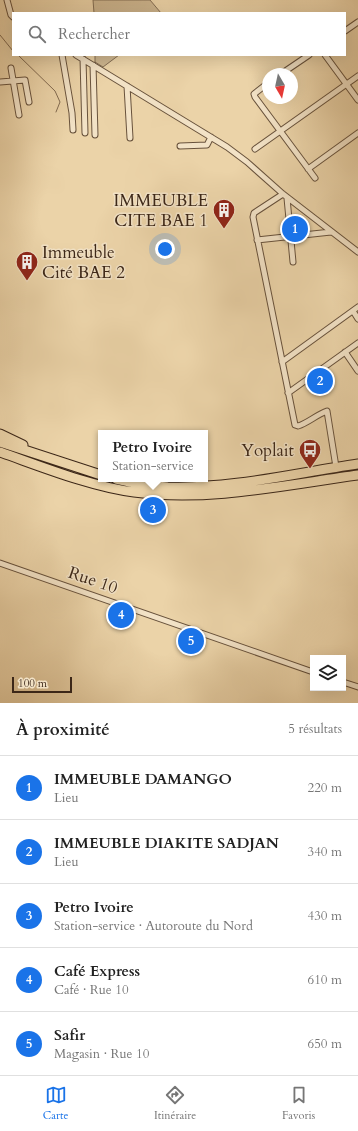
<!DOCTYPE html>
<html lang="fr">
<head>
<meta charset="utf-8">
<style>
	body { margin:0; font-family:Cardo,serif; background:#f2f2f2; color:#222 }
	.controls { position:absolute; right:12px; bottom:12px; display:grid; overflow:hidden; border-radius:0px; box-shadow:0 4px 16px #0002 }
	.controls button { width:36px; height:36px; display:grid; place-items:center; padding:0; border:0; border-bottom:1px solid #e0e0e0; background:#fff; color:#222; font:20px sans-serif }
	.compass { position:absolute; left:262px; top:68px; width:36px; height:36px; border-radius:50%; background:#fff; box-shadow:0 4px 16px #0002; rotate:171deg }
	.scale { position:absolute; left:12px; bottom:10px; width:60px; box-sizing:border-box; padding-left:4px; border:2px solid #3c2718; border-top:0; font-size:11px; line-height:14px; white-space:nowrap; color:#3c2718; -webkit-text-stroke:3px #f2e2c6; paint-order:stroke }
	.you { position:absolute; left:165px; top:249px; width:14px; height:14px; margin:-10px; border:3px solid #fff; border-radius:50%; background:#1a73e8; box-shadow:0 0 0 6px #1a73e833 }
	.badge { display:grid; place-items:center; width:26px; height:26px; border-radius:50%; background:#1a73e8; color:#fff; font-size:13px; font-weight:700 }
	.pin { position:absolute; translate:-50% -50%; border:2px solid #fff; box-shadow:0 1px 4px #0006 }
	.popup { position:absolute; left:98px; top:430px; width:110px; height:52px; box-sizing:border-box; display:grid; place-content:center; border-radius:0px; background:#fff; filter:drop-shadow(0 1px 3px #0005); font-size:13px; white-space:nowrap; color:#767676 }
	.popup b { font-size:15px; color:#222 }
	.popup::after { content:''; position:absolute; left:50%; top:100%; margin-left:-8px; border:8px solid transparent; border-top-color:#fff }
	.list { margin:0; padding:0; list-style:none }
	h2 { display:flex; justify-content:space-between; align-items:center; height:52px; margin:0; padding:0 16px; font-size:17px }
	h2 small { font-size:13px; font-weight:400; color:#767676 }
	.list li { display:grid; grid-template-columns:26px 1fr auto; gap:12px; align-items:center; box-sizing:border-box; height:64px; padding:0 16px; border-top:1px solid #e0e0e0 }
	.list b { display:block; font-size:15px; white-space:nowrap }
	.list p { margin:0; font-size:13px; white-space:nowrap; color:#767676 }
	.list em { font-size:13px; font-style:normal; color:#767676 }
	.icon { flex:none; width:22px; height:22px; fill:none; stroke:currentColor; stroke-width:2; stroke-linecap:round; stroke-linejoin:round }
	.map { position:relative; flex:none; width:358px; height:703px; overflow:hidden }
	.search { position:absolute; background:#fff; box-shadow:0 4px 16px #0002; left:12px; right:12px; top:12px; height:44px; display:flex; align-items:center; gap:10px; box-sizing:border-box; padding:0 14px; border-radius:0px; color:#767676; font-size:15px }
	.sheet { height:372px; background:#fff }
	nav { display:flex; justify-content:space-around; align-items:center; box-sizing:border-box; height:56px; border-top:1px solid #e0e0e0; background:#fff; font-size:11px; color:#767676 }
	nav a { display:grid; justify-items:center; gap:2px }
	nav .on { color:#1a73e8 }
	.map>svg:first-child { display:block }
	.green { fill:#cdb690; stroke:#846e54 }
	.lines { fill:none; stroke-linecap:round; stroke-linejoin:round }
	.stream { stroke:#826b51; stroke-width:1 }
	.minor-casing { stroke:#68523c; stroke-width:7 }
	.motorway-casing { stroke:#3c2718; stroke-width:11 }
	.minor { stroke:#f2e2c6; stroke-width:5 }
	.motorway { stroke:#ebd3a8; stroke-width:9 }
	.labels { text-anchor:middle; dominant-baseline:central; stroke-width:3; stroke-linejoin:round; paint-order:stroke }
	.poi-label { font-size:17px; fill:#3c2718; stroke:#f2e2c6; text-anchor:end }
	.street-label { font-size:17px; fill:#3c2718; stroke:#f2e2c6 }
</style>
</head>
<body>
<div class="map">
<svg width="358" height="703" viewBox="0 0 358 703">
	<rect width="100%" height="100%" fill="#ebd3a8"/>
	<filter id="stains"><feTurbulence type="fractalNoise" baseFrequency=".005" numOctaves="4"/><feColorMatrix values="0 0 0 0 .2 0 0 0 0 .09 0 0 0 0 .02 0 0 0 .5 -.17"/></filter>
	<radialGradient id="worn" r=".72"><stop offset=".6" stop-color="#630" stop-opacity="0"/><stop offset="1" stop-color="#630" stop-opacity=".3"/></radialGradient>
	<path class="green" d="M93,0H150L161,13H94Z
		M95,55H119L103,67L95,62Z"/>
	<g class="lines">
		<path class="stream" d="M0,35L13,51
			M18,55L55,91L60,102L56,112"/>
		<g class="minor-casing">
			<path id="minor" d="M7,0L11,15L13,17
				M345,31L358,22
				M62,55L72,113L73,130
				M76,55L227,147L247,162L283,194L358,252
				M325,55L358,100
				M83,59L85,133
				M93,65L95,135
				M11,68L19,115
				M281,74L309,55
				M0,82L25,80L29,102
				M268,83L254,94L255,97L315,178
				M127,86L130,138
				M180,146L207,145L211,137
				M255,149L358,76
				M308,169L358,133
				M283,194L254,213L253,217L295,425L298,426C308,423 316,415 327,411L336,467
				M287,198L293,262
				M257,240L331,232
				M353,311L358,319
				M345,352L358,371
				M282,362L358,307
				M288,393L358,343
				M0,563L313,672
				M343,682L358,687"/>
		</g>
		<g class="motorway-casing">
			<path id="motorway" d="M0,434L23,445
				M0,442L101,475
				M0,452C40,466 92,487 134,492C208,502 285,485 358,475
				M116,479C133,483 150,486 168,487C232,489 295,473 358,464"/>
		</g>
		<use href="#minor" class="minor"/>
		<use href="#motorway" class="motorway"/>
	</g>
	<defs>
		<g id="building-pin" transform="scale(1.15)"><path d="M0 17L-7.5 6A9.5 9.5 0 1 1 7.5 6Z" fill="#8f2418" stroke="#f2e2c6"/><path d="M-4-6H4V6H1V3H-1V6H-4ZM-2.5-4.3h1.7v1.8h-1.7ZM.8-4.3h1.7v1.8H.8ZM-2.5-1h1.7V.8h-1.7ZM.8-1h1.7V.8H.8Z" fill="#fff"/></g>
		<g id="bus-pin" transform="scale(1.15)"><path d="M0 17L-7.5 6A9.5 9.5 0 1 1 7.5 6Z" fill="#8f2418" stroke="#f2e2c6"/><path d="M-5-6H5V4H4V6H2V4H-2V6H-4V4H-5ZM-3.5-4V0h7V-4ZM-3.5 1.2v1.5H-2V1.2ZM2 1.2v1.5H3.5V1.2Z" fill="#fff"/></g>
	</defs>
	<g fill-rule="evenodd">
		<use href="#building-pin" x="224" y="210"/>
		<use href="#building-pin" x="27" y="262"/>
		<use href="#bus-pin" x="310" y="450"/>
	</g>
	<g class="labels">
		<g class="poi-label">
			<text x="208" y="200">IMMEUBLE<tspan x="208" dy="20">CITE BAE 1</tspan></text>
			<text x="42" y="252" text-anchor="start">Immeuble<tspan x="42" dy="20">Cité BAE 2</tspan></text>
			<text x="294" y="450">Yoplait</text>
		</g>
		<g class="street-label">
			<text transform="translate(93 580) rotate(19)">Rue 10</text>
		</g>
	</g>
	<rect width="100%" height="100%" filter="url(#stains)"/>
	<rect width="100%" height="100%" fill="url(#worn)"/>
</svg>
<div class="controls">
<button><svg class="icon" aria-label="layers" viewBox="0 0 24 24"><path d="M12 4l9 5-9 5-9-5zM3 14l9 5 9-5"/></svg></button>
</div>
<svg class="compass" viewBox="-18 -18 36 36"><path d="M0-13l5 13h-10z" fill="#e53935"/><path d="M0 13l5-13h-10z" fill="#767676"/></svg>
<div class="scale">100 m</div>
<div class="you"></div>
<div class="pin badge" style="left:295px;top:229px">1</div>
<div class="pin badge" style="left:320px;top:381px">2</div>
<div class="pin badge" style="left:153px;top:510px">3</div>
<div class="popup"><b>Petro Ivoire</b>Station-service</div>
<div class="pin badge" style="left:121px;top:615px">4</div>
<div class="pin badge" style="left:191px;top:641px">5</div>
<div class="search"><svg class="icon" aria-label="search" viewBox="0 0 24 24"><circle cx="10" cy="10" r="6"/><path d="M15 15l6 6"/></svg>Rechercher</div>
</div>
<section class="sheet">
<h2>À proximité<small>5 résultats</small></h2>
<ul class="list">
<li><span class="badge">1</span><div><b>IMMEUBLE DAMANGO</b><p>Lieu</p></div><em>220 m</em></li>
<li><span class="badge">2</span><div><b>IMMEUBLE DIAKITE SADJAN</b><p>Lieu</p></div><em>340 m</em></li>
<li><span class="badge">3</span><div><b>Petro Ivoire</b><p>Station-service · Autoroute du Nord</p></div><em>430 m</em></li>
<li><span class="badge">4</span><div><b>Café Express</b><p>Café · Rue 10</p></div><em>610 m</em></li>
<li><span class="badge">5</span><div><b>Safir</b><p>Magasin · Rue 10</p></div><em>650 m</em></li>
</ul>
</section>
<nav>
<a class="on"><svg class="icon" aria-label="map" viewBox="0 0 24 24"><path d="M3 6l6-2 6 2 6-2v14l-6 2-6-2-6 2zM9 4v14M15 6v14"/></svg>Carte</a>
<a><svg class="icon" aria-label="directions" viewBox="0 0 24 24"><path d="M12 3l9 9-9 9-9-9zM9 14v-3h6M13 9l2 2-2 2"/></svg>Itinéraire</a>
<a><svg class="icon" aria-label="saved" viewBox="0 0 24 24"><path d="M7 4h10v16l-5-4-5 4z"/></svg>Favoris</a>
</nav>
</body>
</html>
